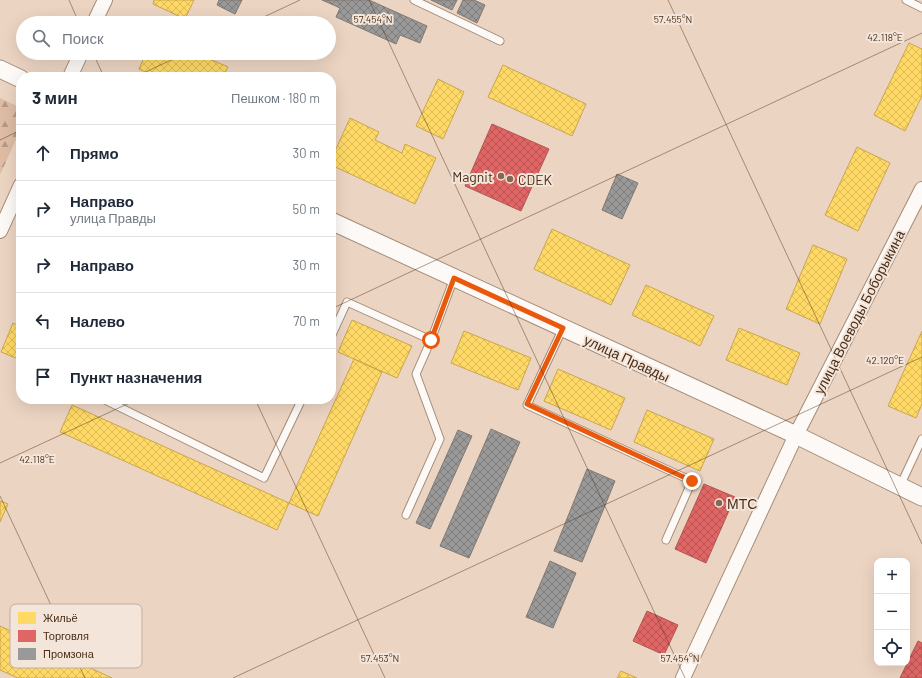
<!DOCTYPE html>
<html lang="ru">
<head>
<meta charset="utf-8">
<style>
	body { margin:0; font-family:Barlow,sans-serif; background:#f6f6f7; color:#1f2937 }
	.controls { position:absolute; right:12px; bottom:12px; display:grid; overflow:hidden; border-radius:8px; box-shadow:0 4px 16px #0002 }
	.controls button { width:36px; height:36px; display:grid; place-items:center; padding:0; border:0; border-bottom:1px solid #e0e1e3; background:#fff; color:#1f2937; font:20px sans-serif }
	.stop { position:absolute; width:12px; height:12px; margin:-9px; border:3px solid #ea580c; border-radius:50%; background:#fff }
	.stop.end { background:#ea580c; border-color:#fff; box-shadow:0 1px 4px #0008 }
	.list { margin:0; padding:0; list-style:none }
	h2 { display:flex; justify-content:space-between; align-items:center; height:52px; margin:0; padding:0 16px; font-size:17px }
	h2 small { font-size:13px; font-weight:400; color:#747a83 }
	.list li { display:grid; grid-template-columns:26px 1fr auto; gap:12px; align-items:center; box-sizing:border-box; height:56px; padding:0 16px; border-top:1px solid #e0e1e3 }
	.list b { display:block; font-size:15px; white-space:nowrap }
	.list p { margin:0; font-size:13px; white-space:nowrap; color:#747a83 }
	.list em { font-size:13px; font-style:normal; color:#747a83 }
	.icon { flex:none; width:22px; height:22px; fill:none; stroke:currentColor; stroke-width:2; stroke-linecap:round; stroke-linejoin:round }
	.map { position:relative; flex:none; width:922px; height:678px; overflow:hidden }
	.search { position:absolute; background:#fff; box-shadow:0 4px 16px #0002; left:16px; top:16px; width:320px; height:44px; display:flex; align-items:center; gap:10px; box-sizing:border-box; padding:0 14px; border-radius:22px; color:#747a83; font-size:15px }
	.panel { position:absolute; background:#fff; box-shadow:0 4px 16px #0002; left:16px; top:72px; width:320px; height:332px; border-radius:16px }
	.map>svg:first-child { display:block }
	.forest { fill:url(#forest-firs) }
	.homes { fill:url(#homes-cross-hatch); stroke:#c9a64e }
	.shops { fill:url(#shops-cross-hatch); stroke:#b3554e }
	.industry { fill:url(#industry-cross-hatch); stroke:#817972 }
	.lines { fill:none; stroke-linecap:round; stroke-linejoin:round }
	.service-casing { stroke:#a38c78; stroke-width:9 }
	.minor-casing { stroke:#a38c78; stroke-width:16 }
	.tertiary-casing { stroke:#a38c78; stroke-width:19 }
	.service { stroke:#fcf9f6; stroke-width:7 }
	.minor { stroke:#fcf9f6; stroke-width:14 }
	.tertiary { stroke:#fcf9f6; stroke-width:17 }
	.route { stroke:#ea580c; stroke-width:5 }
	.ticks { fill:none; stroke:#4a2e17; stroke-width:1; stroke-opacity:0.45 }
	.poi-dot { fill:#836853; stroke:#f4e5da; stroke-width:1.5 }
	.labels { text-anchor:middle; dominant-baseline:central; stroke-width:4; stroke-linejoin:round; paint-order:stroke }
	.poi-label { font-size:14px; fill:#4a2e17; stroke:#f4e5da; text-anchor:start }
	.street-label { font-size:14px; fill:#4a2e17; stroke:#f4e5da }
	.key { fill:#f4e5da; stroke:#c1aea0; stroke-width:1 }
	.key-label { font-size:11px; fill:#4a2e17 }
	.ticks-label { font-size:10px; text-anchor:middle; fill:#4a2e17; stroke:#f4e5da; stroke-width:4; stroke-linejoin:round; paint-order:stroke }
</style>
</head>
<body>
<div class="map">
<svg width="922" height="678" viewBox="0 0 922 678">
	<defs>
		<pattern id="forest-firs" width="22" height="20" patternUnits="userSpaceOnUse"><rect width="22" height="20" fill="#debca4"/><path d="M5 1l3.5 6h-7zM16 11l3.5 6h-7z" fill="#b69985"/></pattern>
		<pattern id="homes-cross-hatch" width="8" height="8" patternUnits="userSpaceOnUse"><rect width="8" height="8" fill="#ffd966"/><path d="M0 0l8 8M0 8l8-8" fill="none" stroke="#dcbb58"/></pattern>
		<pattern id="shops-cross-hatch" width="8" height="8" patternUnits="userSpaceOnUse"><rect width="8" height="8" fill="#e06666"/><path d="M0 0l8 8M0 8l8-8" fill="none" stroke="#b85453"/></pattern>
		<pattern id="industry-cross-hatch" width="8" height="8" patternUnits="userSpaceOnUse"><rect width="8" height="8" fill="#999"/><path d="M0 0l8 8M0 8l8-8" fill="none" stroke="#7f7d7c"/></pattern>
	</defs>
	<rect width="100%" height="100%" fill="#ecd4c2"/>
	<path class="forest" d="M0,98L21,108V128L0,175Z"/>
	<path class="homes" d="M154,0H194L185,19L153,4Z
		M909,43L922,49V96L905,131L874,115Z
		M146,53H196L228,67L223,77H156L139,69Z
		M503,65L586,104L572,136L488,97Z
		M438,79L464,92L443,139L416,126Z
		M350,118L379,132L375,140L402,153L405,144L436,158L415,204L331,165V160Z
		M857,147L890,163L858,231L825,215Z
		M552,229L630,265L611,305L534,269Z
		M813,245L847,259L820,324L786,309Z
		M646,285L714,316L700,346L632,315Z
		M352,320L412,346L397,378L338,352Z
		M13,323L21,327V360L1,352Z
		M739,328L800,353L787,385L726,360Z
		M464,331L531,358L518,390L451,363Z
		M922,331V404L916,418L888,406Z
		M354,359L382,372L318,516L289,503Z
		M558,369L625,398L611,430L544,401Z
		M72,405L289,503L277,530L60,432Z
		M647,410L714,439L700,471L634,442Z
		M0,501L8,504L0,522Z
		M0,626L112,678H18L0,670Z
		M621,671L637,678H617Z"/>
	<path class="shops" d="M492,124L549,149L521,211L465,186Z
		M704,484L735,497L706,563L675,549Z
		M647,611L678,625L664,655L633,641Z
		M918,641L922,643V678H900Z"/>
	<path class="industry" d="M219,0H242L235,14L217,5Z
		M322,0H369L427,26L420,43L400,35L396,44L336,17L340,8Z
		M431,0H457L452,10Z
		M463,0H474L485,5L477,23L457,13Z
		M617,174L638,183L622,219L602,210Z
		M491,429L520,442L469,558L440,546Z
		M458,430L472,436L430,529L416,523Z
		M587,469L615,481L582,562L554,551Z
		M550,561L576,573L553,628L526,617Z"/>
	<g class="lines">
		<g class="service-casing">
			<path id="service" d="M414,0L500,41
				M906,0L922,8
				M563,328L527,405L692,481L666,540
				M331,337L347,302L431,340L454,278
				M103,399L264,478L302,399
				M900,486L922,439
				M406,515L440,439L416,374L431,340"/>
		</g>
		<g class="minor-casing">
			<path id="minor" d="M94,23L105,0
				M70,77L81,53
				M0,231L21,185
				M683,678L796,435L922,189"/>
		</g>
		<g class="tertiary-casing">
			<path id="tertiary" d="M0,69L21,79
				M331,221L796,435L922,497"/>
		</g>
		<use href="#service" class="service"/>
		<use href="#minor" class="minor"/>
		<use href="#tertiary" class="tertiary"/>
	</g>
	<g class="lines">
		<path class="route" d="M431,340L454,278L563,328L527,404L692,481"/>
	</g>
	<path class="ticks" d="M69,0L79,23M369,0L685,678M668,0L922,544M251,23L300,0M93,53L104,77M135,77L186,53M0,140L21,130M331,309L922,33M255,399L385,678M0,463L138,399M0,496L85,678M233,678L922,357"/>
	<g class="poi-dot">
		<circle cx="501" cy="176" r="4"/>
		<circle cx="510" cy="179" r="4"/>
		<circle cx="719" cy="503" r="4"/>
	</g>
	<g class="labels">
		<g class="poi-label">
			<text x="493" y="176" text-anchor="end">Magnit</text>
			<text x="518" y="179">CDEK</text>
			<text x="727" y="503">МТС</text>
		</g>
		<g class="street-label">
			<text transform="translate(859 312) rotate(-63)">улица Воеводы Боборыкина</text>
			<text transform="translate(627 358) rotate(25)">улица Правды</text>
		</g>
	</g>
	<rect x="10" y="604" width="132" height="64" rx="6" class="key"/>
	<rect x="18" y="612" width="18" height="12" fill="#ffd966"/>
	<rect x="18" y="630" width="18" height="12" fill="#e06666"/>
	<rect x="18" y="648" width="18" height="12" fill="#999"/>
	<g class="key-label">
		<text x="43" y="622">Жильё</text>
		<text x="43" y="640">Торговля</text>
		<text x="43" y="658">Промзона</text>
	</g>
	<g class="ticks-label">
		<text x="373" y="23">57.454°N</text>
		<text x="673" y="23">57.455°N</text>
		<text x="885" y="41">42.118°E</text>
		<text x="885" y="364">42.120°E</text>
		<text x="37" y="463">42.118°E</text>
		<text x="380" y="662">57.453°N</text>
		<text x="680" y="662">57.454°N</text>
	</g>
</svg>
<div class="controls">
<button>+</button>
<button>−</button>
<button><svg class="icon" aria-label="locate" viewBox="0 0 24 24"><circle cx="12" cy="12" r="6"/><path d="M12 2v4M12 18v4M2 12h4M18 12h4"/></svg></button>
</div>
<div class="stop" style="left:431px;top:340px"></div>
<div class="stop end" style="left:692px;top:481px"></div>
<div class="search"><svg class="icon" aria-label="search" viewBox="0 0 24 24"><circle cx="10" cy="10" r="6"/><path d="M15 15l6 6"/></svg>Поиск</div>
<section class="panel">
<h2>3 мин<small>Пешком · 180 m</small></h2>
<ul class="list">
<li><svg class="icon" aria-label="ahead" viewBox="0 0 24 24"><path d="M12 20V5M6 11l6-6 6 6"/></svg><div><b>Прямо</b></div><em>30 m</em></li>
<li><svg class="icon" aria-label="right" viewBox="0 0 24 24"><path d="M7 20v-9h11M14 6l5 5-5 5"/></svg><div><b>Направо</b><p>улица Правды</p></div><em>50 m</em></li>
<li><svg class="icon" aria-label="right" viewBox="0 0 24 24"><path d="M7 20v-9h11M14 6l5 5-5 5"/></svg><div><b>Направо</b></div><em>30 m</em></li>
<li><svg class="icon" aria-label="left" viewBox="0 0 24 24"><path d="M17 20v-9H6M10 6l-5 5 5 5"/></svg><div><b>Налево</b></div><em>70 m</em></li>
<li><svg class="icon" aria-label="arrive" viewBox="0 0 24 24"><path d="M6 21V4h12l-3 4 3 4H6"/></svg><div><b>Пункт назначения</b></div></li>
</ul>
</section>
</div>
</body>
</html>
